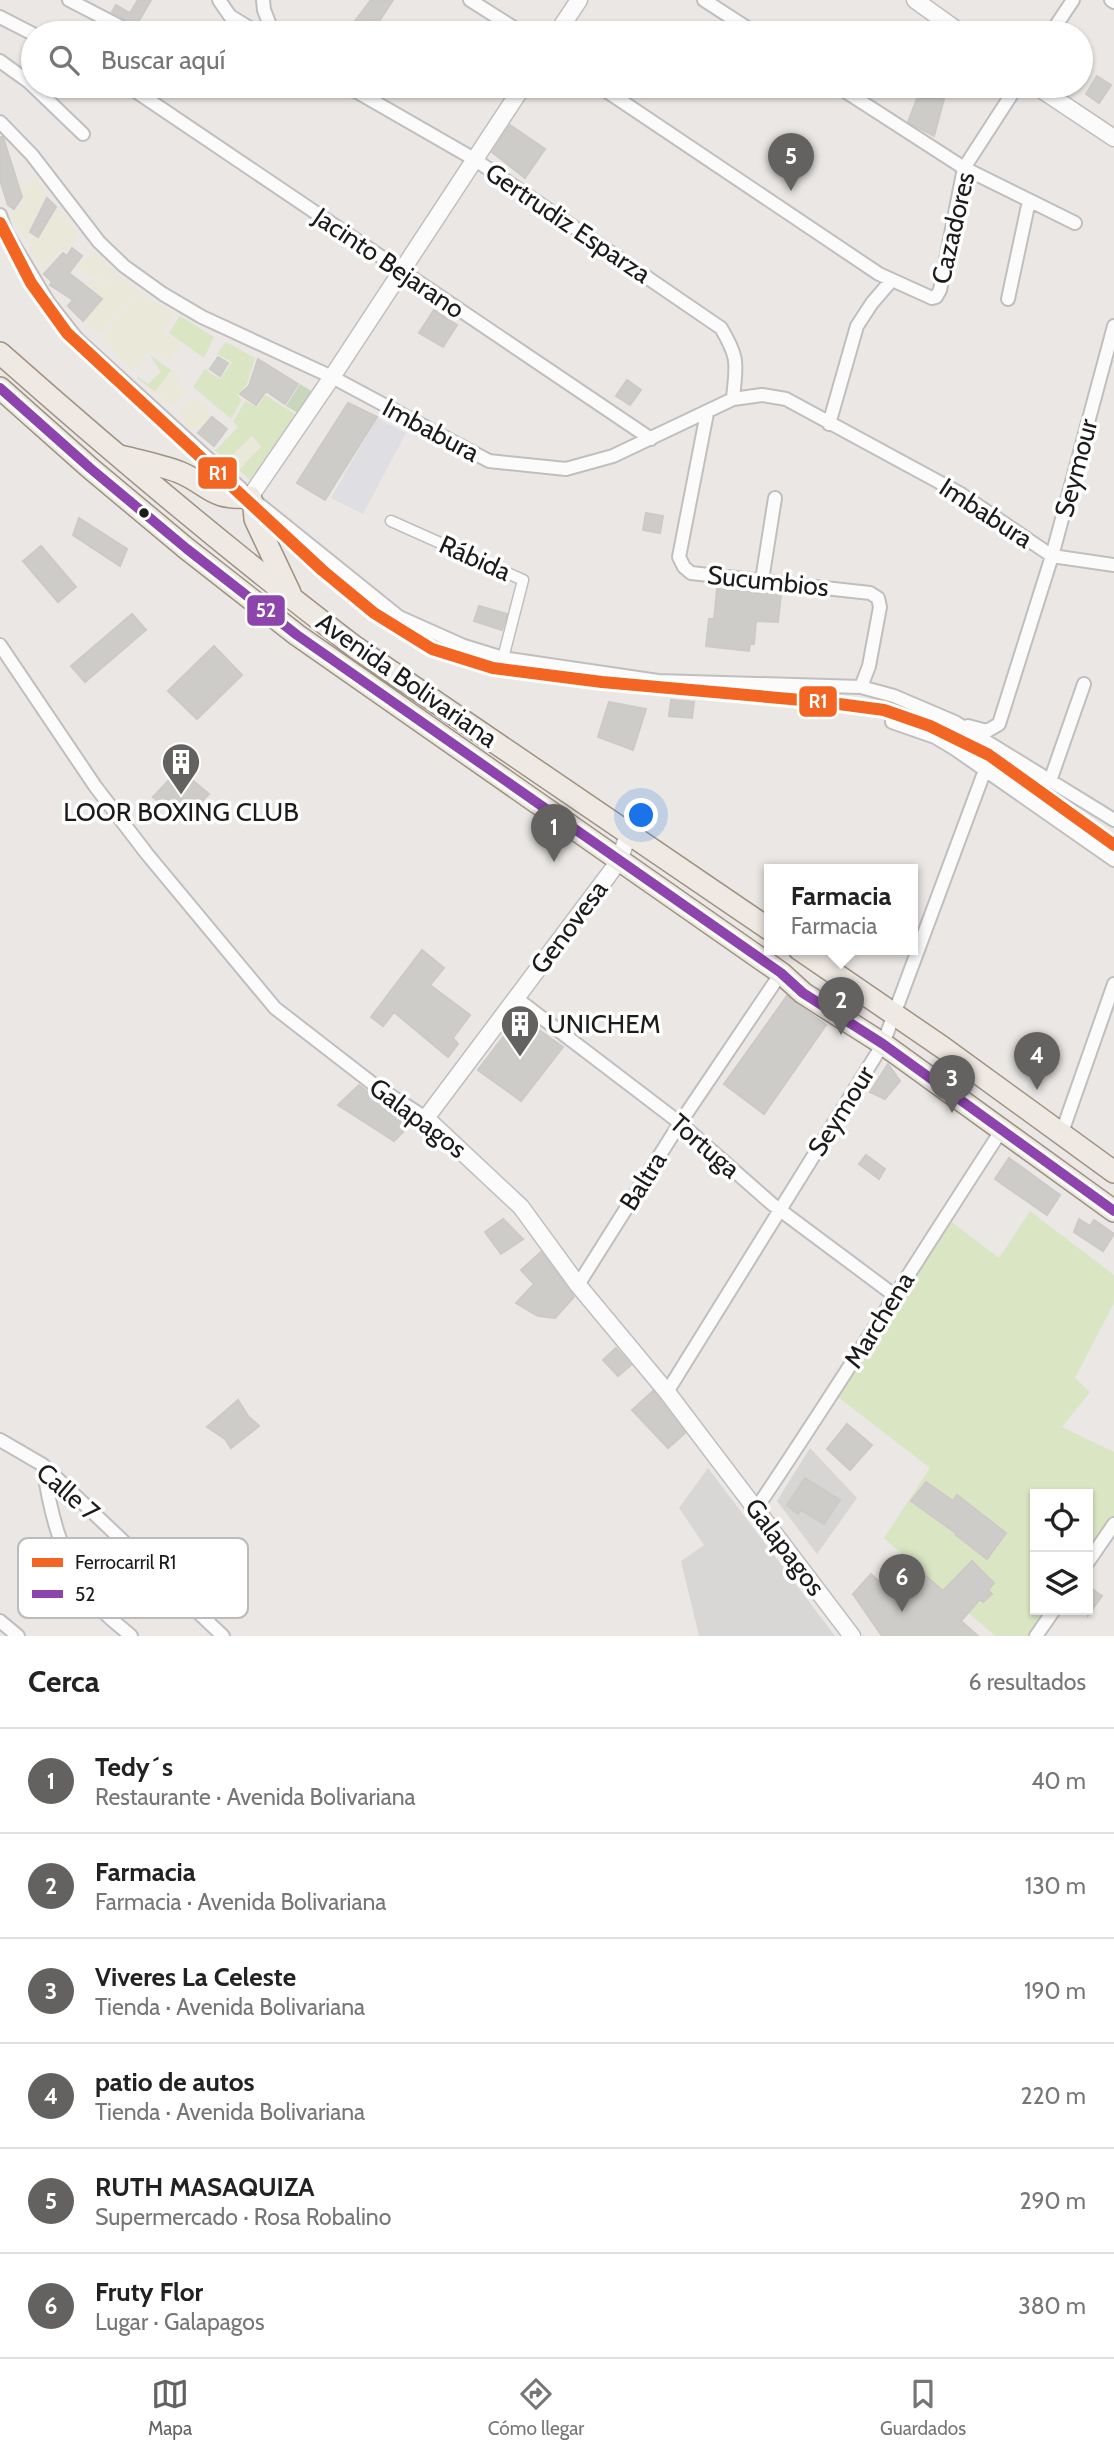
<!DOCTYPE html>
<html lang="es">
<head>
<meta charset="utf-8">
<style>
	body { margin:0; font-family:Cabin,sans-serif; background:#f6f6f6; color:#222 }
	.controls { position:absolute; right:21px; bottom:21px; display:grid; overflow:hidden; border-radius:0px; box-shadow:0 2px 5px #0004 }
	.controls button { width:63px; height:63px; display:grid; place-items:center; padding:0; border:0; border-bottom:2px solid #e0e0e0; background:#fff; color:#222; font:35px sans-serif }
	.you { position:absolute; left:642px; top:816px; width:24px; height:24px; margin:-18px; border:5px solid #fff; border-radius:50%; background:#1a73e8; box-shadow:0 0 0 10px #1a73e833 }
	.badge { display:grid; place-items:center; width:46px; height:46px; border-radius:50%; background:#636261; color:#fff; font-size:23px; font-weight:700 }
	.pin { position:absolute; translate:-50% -58px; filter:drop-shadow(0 2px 4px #0008) }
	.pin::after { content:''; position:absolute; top:37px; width:24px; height:21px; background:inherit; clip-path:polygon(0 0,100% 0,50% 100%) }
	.popup { position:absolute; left:764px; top:864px; width:154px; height:91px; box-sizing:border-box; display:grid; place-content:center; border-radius:0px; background:#fff; filter:drop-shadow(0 2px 5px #0005); font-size:23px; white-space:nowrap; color:#767676 }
	.popup b { font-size:26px; color:#222 }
	.popup::after { content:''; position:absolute; left:50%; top:100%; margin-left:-14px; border:14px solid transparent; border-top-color:#fff }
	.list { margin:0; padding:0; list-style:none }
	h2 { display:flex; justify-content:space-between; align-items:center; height:91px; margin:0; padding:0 28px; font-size:30px }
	h2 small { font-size:23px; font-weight:400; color:#767676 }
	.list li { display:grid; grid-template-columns:46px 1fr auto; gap:21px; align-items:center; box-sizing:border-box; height:105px; padding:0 28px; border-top:2px solid #e0e0e0 }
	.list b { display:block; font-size:26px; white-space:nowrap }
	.list p { margin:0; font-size:23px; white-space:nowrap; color:#767676 }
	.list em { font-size:23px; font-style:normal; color:#767676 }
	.icon { flex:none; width:38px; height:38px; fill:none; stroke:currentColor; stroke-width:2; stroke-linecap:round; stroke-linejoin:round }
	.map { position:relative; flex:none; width:1114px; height:1636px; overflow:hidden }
	.search { position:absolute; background:#fff; box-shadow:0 2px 5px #0004; left:21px; right:21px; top:21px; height:77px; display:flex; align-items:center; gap:18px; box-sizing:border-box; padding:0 24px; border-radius:38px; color:#767676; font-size:26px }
	.sheet { height:721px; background:#fff }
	nav { display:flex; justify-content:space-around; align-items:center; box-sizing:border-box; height:98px; border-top:2px solid #e0e0e0; background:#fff; font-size:19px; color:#767676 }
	nav a { display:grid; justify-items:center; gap:4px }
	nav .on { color:#636261 }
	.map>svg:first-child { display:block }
	.residential { fill:#d9d7d6 }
	.religious { fill:#d8d6d5 }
	.farmland { fill:#eae8d8 }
	.grass { fill:#dae5c4 }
	.forest { fill:#c8d6bb }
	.plaza { fill:#dfdee3 }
	.building { fill:#ceccc9; stroke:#cdc9c6; stroke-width:2 }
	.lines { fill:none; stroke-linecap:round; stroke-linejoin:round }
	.pedestrian-casing { stroke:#c1bfbe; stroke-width:13 }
	.minor-casing { stroke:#c1bfbe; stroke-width:16 }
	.tertiary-casing { stroke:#c1bfbe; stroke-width:19 }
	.primary-casing { stroke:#9e9283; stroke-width:24 }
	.pedestrian { stroke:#fcfbfb; stroke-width:10 }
	.minor { stroke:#fcfbfb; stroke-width:12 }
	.tertiary { stroke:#fcfbfb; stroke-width:16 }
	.primary { stroke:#efe9e3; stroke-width:21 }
	.bus-1-casing { stroke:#fff; stroke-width:16 }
	.bus-1 { stroke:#8e44ad; stroke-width:10 }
	.rail-1-casing { stroke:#fff; stroke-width:18 }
	.rail-1 { stroke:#f26522; stroke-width:12 }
	.bus-dot { fill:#1b1b1b; stroke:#fff; stroke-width:2.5 }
	.labels { text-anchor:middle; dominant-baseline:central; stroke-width:7; stroke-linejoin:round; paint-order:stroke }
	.street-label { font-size:26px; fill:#1b1b1b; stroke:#fff }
	.poi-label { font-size:26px; fill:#1b1b1b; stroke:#fff }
	.key { fill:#fff; stroke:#bbb; stroke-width:2 }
	.key-label { font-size:19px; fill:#1b1b1b }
	.line-badge { stroke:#fff; stroke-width:2.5 }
	.badge-label { font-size:19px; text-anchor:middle; font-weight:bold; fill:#fff }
</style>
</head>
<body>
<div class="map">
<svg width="1114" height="1636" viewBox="0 0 1114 1636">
	<rect width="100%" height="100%" fill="#eae7e4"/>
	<path class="residential" d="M708,1468L835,1636H699L681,1561L704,1545L679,1508Z"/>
	<path class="religious" d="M810,1448L857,1498L817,1554L777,1501Z"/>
	<path class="farmland" d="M36,177L47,198L31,226L34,230L27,240L10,217L21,205L16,197L9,199L3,189L21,183L27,188Z
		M58,209L79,234L66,252L60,248L43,271L29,245L37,231L41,234Z
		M93,252L116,272L109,281L101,277L97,281L93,275L88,276L77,265Z
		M119,275L137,290L99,334L83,321L103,298L87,283L91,279L97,285L102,279L109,285Z
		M137,292L175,314L155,343L164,332L181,345L168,362L150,349L133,372L102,337Z
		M171,370L180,375L175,381L186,390L173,407L155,392Z
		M181 414a14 14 0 1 1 28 0a14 14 0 1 1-28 0Z
		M251,438L259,449L239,470L229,460Z"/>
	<path class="grass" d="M180,316L214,337L204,358L169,333Z
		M226,342L255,358L247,384L237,395L242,400L231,419L193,387L205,369L220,379L232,362L217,354Z
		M150,355L171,370L155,392L137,378L138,377L148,384L161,372Z
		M265,395L295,414L250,480L239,470L261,447L252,436L227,460L215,451L238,427L233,422L245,401L257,407Z
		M1030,1211L1114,1275V1303L1075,1378L1090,1392L1062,1427L1114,1452V1524L1088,1562V1494H1035V1610H1054L1036,1636H995L884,1538L930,1468L834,1394L945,1217L999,1258Z"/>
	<path class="forest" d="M300,384L311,391L298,413L286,406Z"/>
	<path class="plaza" d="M377,418L406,433L363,514L331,498Z"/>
	<path class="building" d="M138,0H151L136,26L112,12L116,5L130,13Z
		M371,0H393L372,32L355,21Z
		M1097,76L1111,85L1099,103L1086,94Z
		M921,88L944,99L934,136L908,122Z
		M510,125L545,149L525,178L492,152Z
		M0,137H3L22,197L14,209L8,205L0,180Z
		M47,198L56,207L38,237L30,232Z
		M72,248L82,256L69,273L102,299L83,321L68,306L73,300L50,285L52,282L44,274L63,253L67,256Z
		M434,310L457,325L443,347L419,333Z
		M218,357L228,363L220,376L210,369Z
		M258,359L298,384L285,404L266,391L256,405L240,394L249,386Z
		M627,380L641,390L630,405L616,396Z
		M348,403L377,417L325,500L297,483Z
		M212,417L227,429L214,446L198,433Z
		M646,513L663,516L660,533L643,530Z
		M79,518L127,549L120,566L73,535Z
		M41,546L76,587L58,602L23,561Z
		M717,589L781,594L778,622L756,621L754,644H750L749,651L706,646L709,619H714Z
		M479,606L507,614L502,630L474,621Z
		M132,614L146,630L85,682L71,666Z
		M214,646L242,675L197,719L168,691Z
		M671,700L694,702L692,718L669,716Z
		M609,702L646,709L633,750L598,737Z
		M179,769L209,794L184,820L153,797Z
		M422,950L444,968L430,985L470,1015L453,1038L458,1044L448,1057L394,1012L383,1026L371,1017Z
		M787,996L826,1025L764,1114L724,1084Z
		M519,1016L563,1047L521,1101L478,1070Z
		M888,1064L900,1081L885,1099L870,1092Z
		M359,1085L388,1109L391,1108L410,1125L394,1141L338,1105Z
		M866,1155L885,1169L879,1179L859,1164Z
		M1009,1158L1060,1195L1047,1215L995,1179Z
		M503,1219L523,1239L501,1254L485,1232Z
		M1079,1219L1090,1226L1094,1220L1114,1234L1103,1251L1074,1232Z
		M541,1252L574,1297L555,1318L538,1316L516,1303L534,1284L521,1270Z
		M616,1348L631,1365L618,1376L603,1360Z
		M653,1391L685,1433L668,1448L632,1410Z
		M238,1400L248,1416L259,1426L231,1448L225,1439L207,1427Z
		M847,1424L872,1445L850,1470L827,1449Z
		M805,1478L840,1500L824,1524L801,1510L798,1514L787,1505Z
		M926,1482L953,1501L957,1495L1006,1533L987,1559L956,1535L957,1534L911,1501Z
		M972,1561L994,1583L988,1590L992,1594L983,1602L980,1599L961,1621L978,1636H882L853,1594L871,1574L896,1598L925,1575L943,1591Z
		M1088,1586L1102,1596L1088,1615Z"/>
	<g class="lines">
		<g class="pedestrian-casing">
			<path id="pedestrian" d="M391,521L523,580L503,658"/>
		</g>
		<g class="minor-casing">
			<path id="minor" d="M69,0L129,31
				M219,0L230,16L258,33
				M263,0L264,10L273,33
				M470,0L522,33
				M704,0L755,33
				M1111,0L1114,2
				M0,17L33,34
				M1051,33L1073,0
				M0,61L29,82L83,134
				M128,86L651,439
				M347,86L474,159L721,328C740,360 736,364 733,399
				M599,86L879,274L932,298L936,297L940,290L964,168L1017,86
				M837,86L964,168L1075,223
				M0,122L32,155L99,242L124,266L163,294L202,317L332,377L489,461L566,469L613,456L733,399L762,395L786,399L961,494L1052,556L1114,565
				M0,215L6,232L48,302L77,339L250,497L399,617L464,646L503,658L658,681L861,687L894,696L955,722L1114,820
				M1008,299L1029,201
				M707,413L679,557L684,567L691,573L870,593L878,598L880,607L869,666L861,687
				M829,424L857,326L872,303L891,281
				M762,580L775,498
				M0,645L95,786L147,854L275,1008L377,1087L426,1118
				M892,722L935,737L955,749L1114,860
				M968,726L987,731L999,724L1052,556L1114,326
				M1050,781L1084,684
				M516,998L680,1123L772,1204L894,1295
				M1061,1135L1114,984
				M578,1285L680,1123L781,973
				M667,1392L883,1044L985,770
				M0,1440L43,1465L223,1636
				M43,1465C51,1518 61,1558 95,1602C104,1615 119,1625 131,1636
				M756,1509C840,1384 919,1257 1001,1131
				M1088,1562L1114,1524
				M0,1621L18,1636
				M1036,1636L1054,1610"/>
		</g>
		<g class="tertiary-casing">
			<path id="tertiary" d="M915,0L961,33
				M557,33L579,0
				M1036,86L1114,138
				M250,497L332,377L523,86
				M629,832L619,861L426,1118L521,1207L578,1285L667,1392L852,1636"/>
		</g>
		<g class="primary-casing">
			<path id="primary" d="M0,353C115,455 233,554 355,647L769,929
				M0,388L90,468L187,549L297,635L781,973L803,993L883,1044L1114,1211
				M120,456C140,461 160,465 179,472C210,485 210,500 250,497L254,507L255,519L290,593
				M799,949L942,1047L1114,1172"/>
		</g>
		<use href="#pedestrian" class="pedestrian"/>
		<use href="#minor" class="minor"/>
		<use href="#tertiary" class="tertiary"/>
		<use href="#primary" class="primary"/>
		<g class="bus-1-casing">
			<path id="bus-1" d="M0,388L90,468L187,549L297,635L781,973L803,993L883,1044L1114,1211"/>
		</g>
		<use href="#bus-1" class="bus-1"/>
		<g class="rail-1-casing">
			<path id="rail-1" d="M0,223L31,283L67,333L322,570L374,613L432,649L493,668L602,682L824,702L884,710L930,726L989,755L1114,845"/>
		</g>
		<use href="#rail-1" class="rail-1"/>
	</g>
	<defs>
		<g id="building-pin" transform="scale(2.0125)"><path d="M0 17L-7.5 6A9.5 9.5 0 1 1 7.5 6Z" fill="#636261" stroke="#fff"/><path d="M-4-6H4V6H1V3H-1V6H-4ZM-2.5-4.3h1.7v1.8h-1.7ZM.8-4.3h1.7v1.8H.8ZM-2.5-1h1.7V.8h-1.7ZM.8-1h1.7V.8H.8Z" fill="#fff"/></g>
	</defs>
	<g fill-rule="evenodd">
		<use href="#building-pin" x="181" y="762"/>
		<use href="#building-pin" x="520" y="1024"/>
	</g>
	<circle class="bus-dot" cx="144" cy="513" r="6"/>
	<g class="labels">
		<g class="street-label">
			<text transform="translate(568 223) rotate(34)">Gertrudiz Esparza</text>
			<text transform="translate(953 228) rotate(-77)">Cazadores</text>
			<text transform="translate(389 263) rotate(34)">Jacinto Bejarano</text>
			<text transform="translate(431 430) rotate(28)">Imbabura</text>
			<text transform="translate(1076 468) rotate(-75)">Seymour</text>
			<text transform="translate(986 513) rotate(33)">Imbabura</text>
			<text transform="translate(475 558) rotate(24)">Rábida</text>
			<text transform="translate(768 581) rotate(6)">Sucumbios</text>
			<text transform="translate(407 680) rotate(35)">Avenida Bolivariana</text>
			<text transform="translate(569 927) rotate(-53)">Genovesa</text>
			<text transform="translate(841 1111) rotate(-58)">Seymour</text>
			<text transform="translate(418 1118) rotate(37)">Galapagos</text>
			<text transform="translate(705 1146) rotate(41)">Tortuga</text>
			<text transform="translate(643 1181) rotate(-58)">Baltra</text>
			<text transform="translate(879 1320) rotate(-58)">Marchena</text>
			<text transform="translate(68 1492) rotate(41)">Calle 7</text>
			<text transform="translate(785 1547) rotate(53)">Galapagos</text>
		</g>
		<g class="poi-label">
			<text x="181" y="812">LOOR BOXING CLUB</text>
			<text x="547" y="1024" text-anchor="start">UNICHEM</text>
		</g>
	</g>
	<rect x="18" y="1538" width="230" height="80" rx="10" class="key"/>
	<rect x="32" y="1558" width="31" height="9" fill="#f26522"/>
	<rect x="32" y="1590" width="31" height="8" fill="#8e44ad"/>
	<g class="key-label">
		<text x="75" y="1569">Ferrocarril R1</text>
		<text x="75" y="1601">52</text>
	</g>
	<g class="line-badge">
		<rect x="197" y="456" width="41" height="34" rx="7" fill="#f26522"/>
		<rect x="246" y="594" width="40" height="33" rx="7" fill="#8e44ad"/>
		<rect x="798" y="685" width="40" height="33" rx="7" fill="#f26522"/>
	</g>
	<g class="badge-label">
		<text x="218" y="480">R1</text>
		<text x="266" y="617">52</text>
		<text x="818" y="708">R1</text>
	</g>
</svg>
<div class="controls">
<button><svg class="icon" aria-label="locate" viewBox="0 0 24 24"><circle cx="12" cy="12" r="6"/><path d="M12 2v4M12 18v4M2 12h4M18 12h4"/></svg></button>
<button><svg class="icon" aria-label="layers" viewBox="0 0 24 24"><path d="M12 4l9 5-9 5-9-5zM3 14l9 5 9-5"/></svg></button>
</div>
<div class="you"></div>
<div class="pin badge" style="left:554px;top:862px">1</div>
<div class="pin badge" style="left:841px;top:1035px">2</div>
<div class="popup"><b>Farmacia</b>Farmacia</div>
<div class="pin badge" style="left:952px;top:1113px">3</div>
<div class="pin badge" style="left:1037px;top:1090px">4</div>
<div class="pin badge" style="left:791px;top:191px">5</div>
<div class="pin badge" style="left:902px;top:1612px">6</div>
<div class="search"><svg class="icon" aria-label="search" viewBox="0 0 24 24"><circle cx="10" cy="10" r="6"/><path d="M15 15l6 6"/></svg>Buscar aquí</div>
</div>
<section class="sheet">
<h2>Cerca<small>6 resultados</small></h2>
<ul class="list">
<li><span class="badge">1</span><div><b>Tedy´s</b><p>Restaurante · Avenida Bolivariana</p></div><em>40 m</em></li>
<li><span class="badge">2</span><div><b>Farmacia</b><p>Farmacia · Avenida Bolivariana</p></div><em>130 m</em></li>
<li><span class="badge">3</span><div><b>Viveres La Celeste</b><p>Tienda · Avenida Bolivariana</p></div><em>190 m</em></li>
<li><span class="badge">4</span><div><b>patio de autos</b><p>Tienda · Avenida Bolivariana</p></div><em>220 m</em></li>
<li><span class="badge">5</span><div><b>RUTH MASAQUIZA</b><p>Supermercado · Rosa Robalino</p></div><em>290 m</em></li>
<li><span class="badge">6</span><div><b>Fruty Flor</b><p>Lugar · Galapagos</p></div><em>380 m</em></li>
</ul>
</section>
<nav>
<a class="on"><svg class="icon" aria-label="map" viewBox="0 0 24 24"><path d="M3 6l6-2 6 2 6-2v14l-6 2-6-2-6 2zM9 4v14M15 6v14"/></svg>Mapa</a>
<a><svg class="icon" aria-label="directions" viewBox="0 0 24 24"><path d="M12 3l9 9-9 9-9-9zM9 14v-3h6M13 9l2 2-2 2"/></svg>Cómo llegar</a>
<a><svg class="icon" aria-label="saved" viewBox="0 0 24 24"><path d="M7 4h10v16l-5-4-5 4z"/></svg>Guardados</a>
</nav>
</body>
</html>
